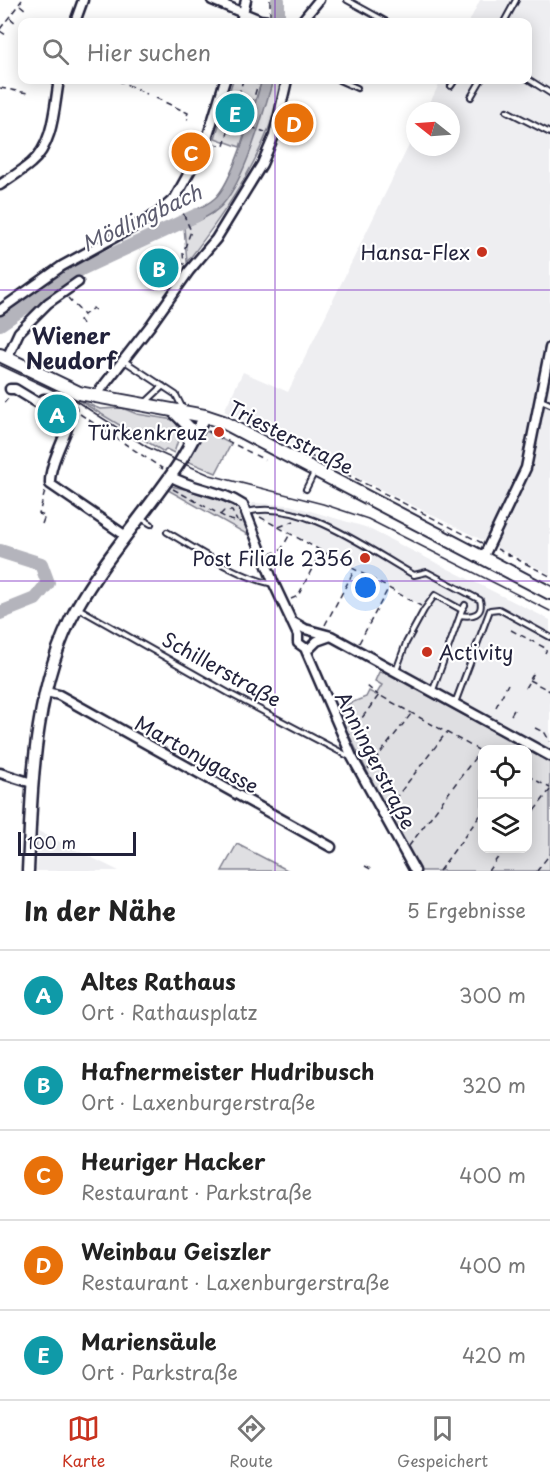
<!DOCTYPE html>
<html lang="de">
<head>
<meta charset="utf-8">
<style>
	body { margin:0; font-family:"Playpen Sans",sans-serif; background:#f6f6f6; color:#222 }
	.controls { position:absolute; right:18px; bottom:18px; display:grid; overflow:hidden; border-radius:12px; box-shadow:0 3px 15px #0003 }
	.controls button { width:54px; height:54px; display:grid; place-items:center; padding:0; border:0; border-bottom:2px solid #e0e0e0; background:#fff; color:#222; font:30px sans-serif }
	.compass { position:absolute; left:406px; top:102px; width:54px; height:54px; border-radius:50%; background:#fff; box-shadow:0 3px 15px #0003; rotate:287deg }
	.scale { position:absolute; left:18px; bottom:15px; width:118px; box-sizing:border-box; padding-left:6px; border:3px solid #22223b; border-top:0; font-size:16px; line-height:21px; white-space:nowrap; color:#22223b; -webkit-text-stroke:4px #fff; paint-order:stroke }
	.you { position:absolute; left:366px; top:588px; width:21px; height:21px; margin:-15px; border:4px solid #fff; border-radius:50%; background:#1a73e8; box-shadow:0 0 0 9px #1a73e833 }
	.badge { display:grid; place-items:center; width:39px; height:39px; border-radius:50%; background:#c8321e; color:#fff; font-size:20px; font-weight:700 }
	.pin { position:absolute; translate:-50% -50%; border:3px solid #fff; box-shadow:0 2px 6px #0006 }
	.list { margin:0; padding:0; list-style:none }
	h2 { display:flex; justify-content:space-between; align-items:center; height:78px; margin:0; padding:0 24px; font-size:26px }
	h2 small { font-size:20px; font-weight:400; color:#767676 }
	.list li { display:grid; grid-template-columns:39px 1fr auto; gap:18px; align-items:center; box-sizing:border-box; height:90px; padding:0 24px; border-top:2px solid #e0e0e0 }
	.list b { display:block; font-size:22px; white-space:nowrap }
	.list p { margin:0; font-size:20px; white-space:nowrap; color:#767676 }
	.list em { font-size:20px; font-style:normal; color:#767676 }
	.icon { flex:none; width:33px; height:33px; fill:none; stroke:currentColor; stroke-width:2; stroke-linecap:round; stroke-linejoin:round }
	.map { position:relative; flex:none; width:550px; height:871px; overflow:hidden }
	.search { position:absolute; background:#fff; box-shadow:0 3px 15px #0003; left:18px; right:18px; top:18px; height:66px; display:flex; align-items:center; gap:15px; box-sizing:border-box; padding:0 21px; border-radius:12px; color:#767676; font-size:22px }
	.sheet { height:528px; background:#fff }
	nav { display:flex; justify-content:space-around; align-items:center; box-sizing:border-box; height:84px; border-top:2px solid #e0e0e0; background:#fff; font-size:16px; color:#767676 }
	nav a { display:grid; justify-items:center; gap:3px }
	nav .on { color:#c8321e }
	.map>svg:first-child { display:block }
	.built { fill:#eeeef1 }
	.green { fill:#dfdfe2; stroke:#80808e; stroke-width:1.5 }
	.water { fill:#b4b4bc; stroke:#7a7a88; stroke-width:1.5 }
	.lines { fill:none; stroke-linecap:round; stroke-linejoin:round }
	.river { stroke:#b4b4bc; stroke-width:14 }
	.service-casing { stroke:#22223b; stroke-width:8 }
	.minor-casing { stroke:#22223b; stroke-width:13 }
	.tertiary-casing { stroke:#22223b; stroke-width:15 }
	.primary-casing { stroke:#22223b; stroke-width:16 }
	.path { stroke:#22223b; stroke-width:1.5; stroke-dasharray:6 4.5; stroke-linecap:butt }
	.service { stroke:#fff; stroke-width:4 }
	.minor { stroke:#fff; stroke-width:8 }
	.tertiary { stroke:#fff; stroke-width:10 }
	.primary { stroke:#fff; stroke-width:12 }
	.tram { stroke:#22223b; stroke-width:1.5 }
	.grid { fill:none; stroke:#7b2cbf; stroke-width:1.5; stroke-opacity:0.55 }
	.poi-dot { fill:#c8321e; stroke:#fff; stroke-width:2 }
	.labels { text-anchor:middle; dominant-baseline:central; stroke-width:4.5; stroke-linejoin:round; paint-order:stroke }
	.poi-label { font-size:20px; fill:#22223b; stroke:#fff; text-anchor:end }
	.street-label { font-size:20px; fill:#22223b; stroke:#fff }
	.water-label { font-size:21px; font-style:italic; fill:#5c5c6f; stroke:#fff }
	.quarter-label { font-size:22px; font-weight:bold; fill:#22223b; stroke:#fff }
</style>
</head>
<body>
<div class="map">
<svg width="550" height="871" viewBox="0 0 550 871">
	<rect width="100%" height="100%" fill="#fff"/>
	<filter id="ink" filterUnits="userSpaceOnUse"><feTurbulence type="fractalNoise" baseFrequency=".0167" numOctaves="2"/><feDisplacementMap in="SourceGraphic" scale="12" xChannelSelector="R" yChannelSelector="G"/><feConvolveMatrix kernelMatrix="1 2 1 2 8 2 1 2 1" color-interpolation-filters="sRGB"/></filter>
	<g filter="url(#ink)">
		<path class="built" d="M480,0H550V574L224,411L243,372L288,392L415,133V147H451V111H426L441,80H528V22H469Z
			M253,503L290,505L365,527L550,620V756L394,670L425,607L255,513L249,508Z
			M38,831L68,846L119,871H37Z"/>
		<path class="green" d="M233,80H262L240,147L215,138Z
			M273,80H283C269,150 230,206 187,262L184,227L213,213L249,150Z
			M78,400L100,409L122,408L137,414L174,420L181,431L174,453L166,449L164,452Z
			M206,431L231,444L216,473L187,461Z
			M171,486C190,491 221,493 236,505C245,512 247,526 250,536L168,490Z
			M379,672L388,674L526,749L482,750V848H528V750L550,763V871H420L398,833L336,709L366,697L369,691L376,695L382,685L375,681Z
			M237,844L289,871H222Z"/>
		<path class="water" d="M262,80H273C263,114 246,177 223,204C214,215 197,222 184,227L178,218C191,211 204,208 215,198C234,181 254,106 262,80Z"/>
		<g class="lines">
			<path class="river" d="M278,22V0
				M0,324L81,269L197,215
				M0,551L41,564L48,583L35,599L0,613"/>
			<g class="service-casing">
				<path id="service" d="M347,0L387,22
					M504,22L516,0
					M528,79L550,93
					M339,80L357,88
					M451,86L455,80
					M471,97L481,80
					M507,111L550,133
					M123,360L176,395L183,409
					M541,400L550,404
					M146,402L163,386
					M306,489L314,473
					M247,512C301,498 369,550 414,575L427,572L480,600C484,615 472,617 460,615
					M141,518L151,524
					M167,532C200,551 235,576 273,584
					M78,608L232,695L350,757
					M462,610L465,605
					M396,671L406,643L424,610L435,595L462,610L433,690
					M455,703L490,610L499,609L550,637"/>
			</g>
			<g class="minor-casing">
				<path id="minor" d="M212,0L260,20L277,22
					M75,22L83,0
					M241,22L246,0
					M301,22L319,0
					M0,185C10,178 22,171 31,163C54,144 54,107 59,80
					M0,310L62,266L157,214L175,198L206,142L225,80
					M7,358L19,332L48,303L78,282
					M10,389H15L38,403L44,399L56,400L71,409C73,427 49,459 50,484L126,536
					M98,397L101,389L150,326L189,271L216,239L262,164L274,136L287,80
					M170,476C193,490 221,490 243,505L274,584L298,635V643L305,648L352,757L415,871
					M483,558L526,468L550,348
					M291,621L305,629L331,636L550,756
					M305,648H310L317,641L331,636
					M46,692L59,695L331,847
					M0,773L32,783"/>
			</g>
			<g class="tertiary-casing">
				<path id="tertiary" d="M173,411L190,428L189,442
					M28,871C32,784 33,687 76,609C104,559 144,515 176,468C187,452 196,433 205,416"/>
			</g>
			<g class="primary-casing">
				<path id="primary" d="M0,355L79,393L205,416L223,422L550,593"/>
			</g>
			<path class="path" d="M270,0V14
				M20,5L26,10
				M10,18L16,23
				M0,29L22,0
				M0,31L6,35
				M117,80L147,94
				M0,88L28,93
				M156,98L188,113L186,118L188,119
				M221,117L265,132
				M246,125L259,80
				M214,144L224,146L243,80
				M179,204L191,231L183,253L184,265
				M68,298L84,315L93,308L97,312
				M82,324L79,320L84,316
				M4,403L10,396
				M80,414L163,469
				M208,431L265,460
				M299,450L482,543
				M173,489L230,520L241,522
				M220,515L224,511H232L237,521
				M260,517L421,606
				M42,524L45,516L39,514L45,491
				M279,527L294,521
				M497,549L550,576
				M270,554L281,550L290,534
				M291,599L298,596L321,551
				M325,625L354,571
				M511,630L547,649L545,653
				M359,643L388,589
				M529,680L550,691
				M367,686L378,695
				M525,688L535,671
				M496,707L508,684
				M511,715L514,710
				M356,726L379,695L482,752
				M535,728L545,733L550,742
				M368,769L411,714
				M528,776L550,788
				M388,808L446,733
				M528,819L550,790
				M409,846L480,751
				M365,866L374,871
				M439,871L482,813
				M488,871L505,848
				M537,871L550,854"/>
			<use href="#service" class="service"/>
			<use href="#minor" class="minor"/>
			<use href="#tertiary" class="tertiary"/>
			<use href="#primary" class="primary"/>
			<path class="tram" d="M0,365L76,401L147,447L180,462L210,475L323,504L368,519L550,611"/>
		</g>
	</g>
	<path class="grid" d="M275,0V22M275,80V871M0,290H550M0,581H550"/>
	<g class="poi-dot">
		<circle cx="482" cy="252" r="6"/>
		<circle cx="219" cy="432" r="6"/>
		<circle cx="365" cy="558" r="6"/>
		<circle cx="427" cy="652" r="6"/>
	</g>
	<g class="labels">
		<g class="poi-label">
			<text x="470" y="252">Hansa-Flex</text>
			<text x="207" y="432">Türkenkreuz</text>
			<text x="353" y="558">Post Filiale 2356</text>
			<text x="439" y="652" text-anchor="start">Activity</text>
		</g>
		<g class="street-label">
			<text transform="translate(291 437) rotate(27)">Triesterstraße</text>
			<text transform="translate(222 669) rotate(29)">Schillerstraße</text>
			<text transform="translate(197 754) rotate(29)">Martonygasse</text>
			<text transform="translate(376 760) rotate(63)">Anningerstraße</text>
		</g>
		<g class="water-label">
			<text transform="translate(141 217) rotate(-25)">Mödlingbach</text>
		</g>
		<g class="quarter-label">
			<text x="71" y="334">Wiener<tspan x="71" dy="25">Neudorf</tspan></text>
		</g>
	</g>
</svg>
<div class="controls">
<button><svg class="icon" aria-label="locate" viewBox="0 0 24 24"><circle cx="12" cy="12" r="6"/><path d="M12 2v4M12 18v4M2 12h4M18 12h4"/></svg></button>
<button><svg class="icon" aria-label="layers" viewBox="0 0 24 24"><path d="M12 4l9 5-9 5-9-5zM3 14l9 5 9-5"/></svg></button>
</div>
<svg class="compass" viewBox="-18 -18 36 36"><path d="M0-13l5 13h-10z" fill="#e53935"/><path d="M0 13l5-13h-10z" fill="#767676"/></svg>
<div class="scale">100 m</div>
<div class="you"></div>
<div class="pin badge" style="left:57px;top:414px;background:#0f9aa8">A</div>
<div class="pin badge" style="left:159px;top:268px;background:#0f9aa8">B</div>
<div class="pin badge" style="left:191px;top:152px;background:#e8710a">C</div>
<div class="pin badge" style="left:294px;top:123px;background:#e8710a">D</div>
<div class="pin badge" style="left:235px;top:113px;background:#0f9aa8">E</div>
<div class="search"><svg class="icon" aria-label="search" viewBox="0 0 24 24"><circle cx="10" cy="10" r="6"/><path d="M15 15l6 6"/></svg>Hier suchen</div>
</div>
<section class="sheet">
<h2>In der Nähe<small>5 Ergebnisse</small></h2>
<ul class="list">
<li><span class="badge" style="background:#0f9aa8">A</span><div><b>Altes Rathaus</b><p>Ort · Rathausplatz</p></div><em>300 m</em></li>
<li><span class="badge" style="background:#0f9aa8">B</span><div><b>Hafnermeister Hudribusch</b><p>Ort · Laxenburgerstraße</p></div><em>320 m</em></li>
<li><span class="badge" style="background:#e8710a">C</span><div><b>Heuriger Hacker</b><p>Restaurant · Parkstraße</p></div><em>400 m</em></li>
<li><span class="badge" style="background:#e8710a">D</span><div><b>Weinbau Geiszler</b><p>Restaurant · Laxenburgerstraße</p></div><em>400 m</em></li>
<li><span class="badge" style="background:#0f9aa8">E</span><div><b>Mariensäule</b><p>Ort · Parkstraße</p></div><em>420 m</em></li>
</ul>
</section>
<nav>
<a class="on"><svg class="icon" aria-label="map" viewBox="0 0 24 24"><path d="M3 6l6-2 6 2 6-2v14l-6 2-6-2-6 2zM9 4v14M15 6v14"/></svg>Karte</a>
<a><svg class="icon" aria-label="directions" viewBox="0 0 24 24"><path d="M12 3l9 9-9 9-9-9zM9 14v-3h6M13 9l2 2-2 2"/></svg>Route</a>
<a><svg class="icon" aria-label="saved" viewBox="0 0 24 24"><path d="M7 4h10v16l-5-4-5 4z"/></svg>Gespeichert</a>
</nav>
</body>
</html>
